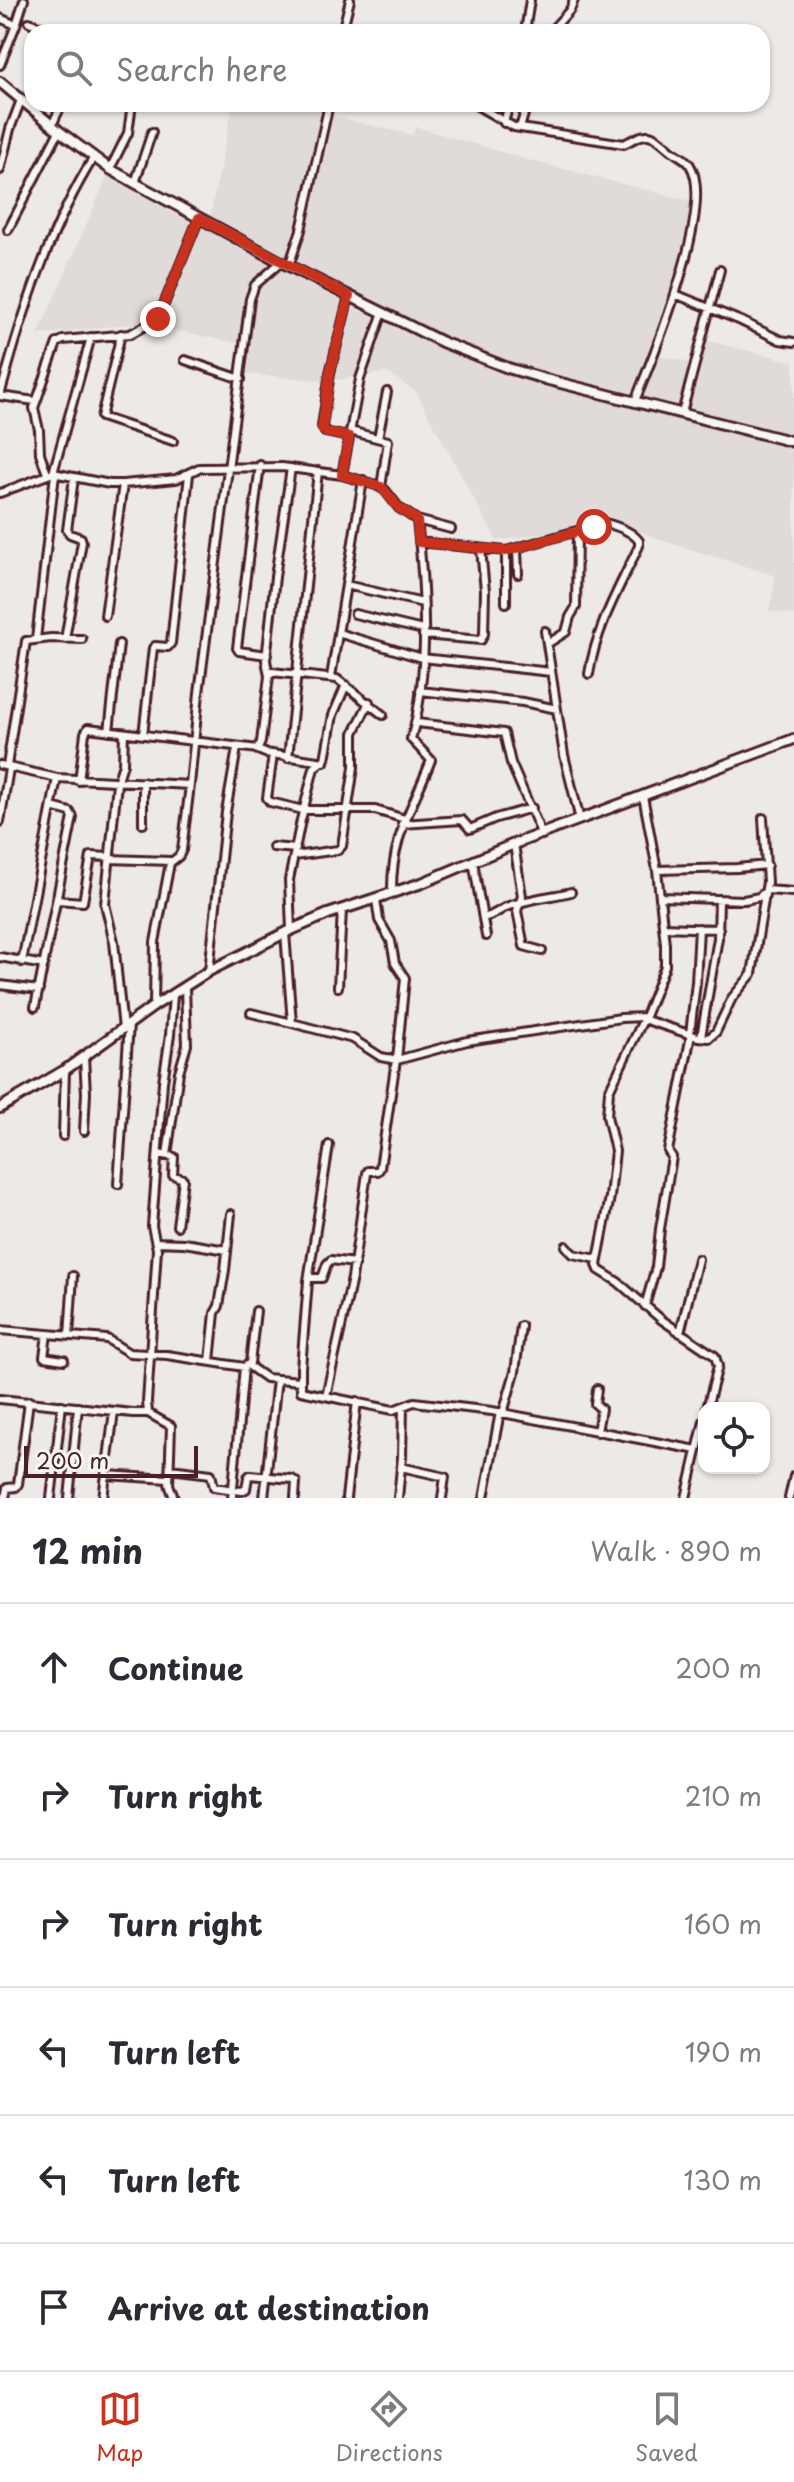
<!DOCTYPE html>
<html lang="en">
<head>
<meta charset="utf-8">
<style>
	body { margin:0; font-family:"Playpen Sans",sans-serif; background:#f7f7f7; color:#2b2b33 }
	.controls { position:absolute; right:24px; bottom:24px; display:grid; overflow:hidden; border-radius:16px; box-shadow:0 2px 6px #0004 }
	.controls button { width:72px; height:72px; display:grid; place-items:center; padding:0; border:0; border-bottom:2px solid #e1e1e2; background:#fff; color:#2b2b33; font:40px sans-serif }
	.scale { position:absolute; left:24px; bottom:20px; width:174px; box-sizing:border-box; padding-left:8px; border:4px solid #4a1f2b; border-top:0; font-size:22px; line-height:28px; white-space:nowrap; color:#4a1f2b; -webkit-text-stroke:6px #f6f6f2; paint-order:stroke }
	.stop { position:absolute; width:24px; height:24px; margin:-18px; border:6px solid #c8321e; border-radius:50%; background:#fff }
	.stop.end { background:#c8321e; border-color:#fff; box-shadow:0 2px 8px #0008 }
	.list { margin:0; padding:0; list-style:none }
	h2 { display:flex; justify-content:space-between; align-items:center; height:104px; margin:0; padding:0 32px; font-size:34px }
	h2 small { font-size:26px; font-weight:400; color:#7c7c81 }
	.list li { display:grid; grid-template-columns:52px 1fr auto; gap:24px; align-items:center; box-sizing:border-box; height:128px; padding:0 32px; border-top:2px solid #e1e1e2 }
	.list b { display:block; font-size:30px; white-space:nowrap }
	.list em { font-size:26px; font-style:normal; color:#7c7c81 }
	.icon { flex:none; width:44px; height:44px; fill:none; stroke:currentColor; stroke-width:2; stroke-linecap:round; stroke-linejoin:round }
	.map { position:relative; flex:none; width:794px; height:1498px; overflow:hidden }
	.search { position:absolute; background:#fff; box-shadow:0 2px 6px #0004; left:24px; right:24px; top:24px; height:88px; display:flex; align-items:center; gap:20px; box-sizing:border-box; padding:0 28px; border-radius:24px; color:#7c7c81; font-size:30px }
	.sheet { height:872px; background:#fff }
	nav { display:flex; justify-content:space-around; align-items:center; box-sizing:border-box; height:112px; border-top:2px solid #e1e1e2; background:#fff; font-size:22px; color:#7c7c81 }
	nav a { display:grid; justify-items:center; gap:4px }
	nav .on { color:#c8321e }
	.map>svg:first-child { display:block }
	.built { fill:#e0dad8 }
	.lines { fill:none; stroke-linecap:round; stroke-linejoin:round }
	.street-casing { stroke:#4a1f2b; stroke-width:12 }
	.secondary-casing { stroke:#4a1f2b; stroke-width:14 }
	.street { stroke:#f6f6f2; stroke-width:6 }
	.secondary { stroke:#f6f6f2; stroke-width:8 }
	.route { stroke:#c8321e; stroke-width:10 }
</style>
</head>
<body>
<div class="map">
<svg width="794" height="1498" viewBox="0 0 794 1498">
	<rect width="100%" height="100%" fill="#ece9e6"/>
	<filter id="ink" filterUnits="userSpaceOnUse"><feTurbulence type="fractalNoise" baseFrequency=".0125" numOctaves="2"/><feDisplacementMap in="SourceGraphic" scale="16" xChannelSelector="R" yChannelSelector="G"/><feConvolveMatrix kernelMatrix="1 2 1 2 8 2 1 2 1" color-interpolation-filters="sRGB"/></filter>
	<g filter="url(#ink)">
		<path class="built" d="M233,104H323V114L412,135L416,127L528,160L694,202L686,241L651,353L699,365L708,341L794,362V435L533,369L467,347L350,290L210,217Z
			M108,175L164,208L364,313L493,369L617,403L794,446V615L769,611L776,576L664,541L612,520L497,541L416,392L387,372L329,381L247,374V345L139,323L38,335Z"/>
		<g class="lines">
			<g class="street-casing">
				<path id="street" d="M0,18L16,25L0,65
					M29,22L53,32
					M16,25L24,0
					M342,32L350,0
					M525,32L530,0
					M550,32L570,10L574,0
					M474,104L514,127L624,144C649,131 649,131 671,150C677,155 686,158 690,165C716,206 653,357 635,401
					M504,123L509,104
					M52,125L62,104
					M520,128L527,104
					M110,169L128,133L132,104
					M0,170L10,129L21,100
					M135,183L152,132
					M8,230L59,131
					M289,266L301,230L329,104
					M675,294L741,321L780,340L794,342
					M121,334L101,417L173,441
					M185,360L241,379
					M0,396C22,314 49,229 94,157
					M0,396L35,401
					M682,413L720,270
					M350,431L388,441L381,487
					M349,437L325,432L322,426L330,373L349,296
					M378,438L387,392
					M260,465L237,648L239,651L267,655
					M53,473L91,337
					M47,474L40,453L39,430L34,408L57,343L63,340L130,334L158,319L199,218
					M342,475L360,379L383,312
					M0,493L53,473L110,484H123L176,479L199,468L282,467L342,475L376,485L385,490L399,508L417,520L451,529
					M419,542L506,551L605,523C617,526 632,531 639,541V546C619,588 596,628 589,674
					M517,549L518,574
					M506,551V603
					M346,585L423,603
					M355,614L423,630
					M105,616L123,484
					M545,631L564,755L580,820
					M338,633L422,658L551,672
					M423,635L481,640L484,634L485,591L481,549
					M36,639L55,474
					M65,639L82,542L81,538L70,534L67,530L74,478
					M547,644L566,632L570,617L576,607L577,532
					M269,676L266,660L275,577L291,468
					M331,677L363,480
					M420,691L523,702L557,709
					M417,723L504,733L511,763L542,835
					M109,731L119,644
					M143,735L153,648L155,646L168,647L171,643L189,474
					M255,749L265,753L324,762
					M273,755L267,798L270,802L303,810H375L405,819
					M288,758L318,471
					M0,765L57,778L190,785L199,693L250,299L255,285L281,262
					M7,766L26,641L51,638L82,639
					M79,781L85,733L88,728L258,749L261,742L269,676L272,672L337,679L383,715
					M143,782V824
					M643,796L657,870L665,944V966L646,1014L609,1091L607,1116L615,1151L610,1197L597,1265L599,1270L618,1282L662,1320L715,1356L718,1366L707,1408
					M0,822L9,769
					M402,824L462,820L470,829L496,818L532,808
					M514,844L522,896L517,911L524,946L542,951
					M273,847L296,849
					M294,856L338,850L342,846L354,767V733L369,702
					M109,859L171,861
					M473,861L486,936
					M657,870L737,868L767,865
					M392,893C391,837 412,810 431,760L411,739C430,674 425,587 417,520
					M660,897L744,900L759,897L767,890L794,892
					M376,899L379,920L391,941L395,963L405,978L397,1060
					M57,900L83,902L91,856L110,857
					M483,918C496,915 496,912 506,907C526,899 550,897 571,892
					M663,927L719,929
					M291,930L289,880L301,820L314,768L325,759L333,715L346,685
					M285,933L292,1023L353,1039L381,1057L397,1060L467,1041L621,1018L644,1017
					M0,957L44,965
					M22,962L57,778
					M209,971L226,812L237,748
					M0,985L39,990
					M338,987L342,910
					M173,995L170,1035L163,1082L152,1226L157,1249L147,1402L148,1413L171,1426L169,1484L174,1498
					M154,1006L155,942L170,863L179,856L182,850L190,785
					M35,1007L73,817L70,812L52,807
					M251,1013L292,1023
					M643,1019L698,1037L709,1038L716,1032L732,998L752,974L767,882L763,818
					M123,1029L114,942L105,904L117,783L123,764L124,733
					M690,1034L696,982L699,928
					M701,1037L718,938L719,899
					M84,1057L86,1093L84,1131
					M63,1136L65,1070
					M329,1145L308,1281L301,1368V1391L393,1410L414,1402L492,1411L697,1450
					M158,1154L174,1157L173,1175L183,1179L177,1226
					M167,1155L179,1072L187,1045L185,987
					M118,1184L129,1024
					M156,1242L184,1243L227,1250
					M566,1246L573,1254L597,1259
					M309,1278H322L327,1264L331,1260L355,1263
					M645,1306L656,1267L660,1229L672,1157L668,1151L691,1035
					M0,1330L107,1339L129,1353L167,1355L244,1367L250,1363L256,1311
					M680,1333L698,1259
					M47,1334L44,1357L64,1360
					M69,1336L73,1276
					M210,1361L215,1313L219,1306L225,1270L231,1214
					M249,1366L266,1378L300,1381
					M326,1396L352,1278L367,1173L368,1171H378L380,1168L396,1060
					M0,1399L133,1413H148
					M503,1413L515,1372L521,1326
					M597,1432L601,1409L595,1404L597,1389
					M401,1467L445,1477L442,1498
					M170,1469L211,1474L214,1487L242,1491L246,1489L248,1477L250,1475L292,1479L296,1482L295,1498
					M106,1475L169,1479
					M5,1498L7,1488L16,1487L18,1484L29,1401
					M51,1498L62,1405
					M69,1498L78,1407
					M103,1498L114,1411
					M232,1498L244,1367
					M264,1498L277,1379
					M346,1498L357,1401
					M398,1498L402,1457L403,1407
					M484,1498L500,1412
					M686,1498L704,1421
					M789,1498L794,1476"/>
			</g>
			<g class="secondary-casing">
				<path id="secondary" d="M0,82L59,131L110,169L135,183L281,262L442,342L508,368L545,379L794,442
					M0,1108L65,1070L154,1006L209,971L291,930L328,914L422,883L514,844L794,739"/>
			</g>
			<use href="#street" class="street"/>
			<use href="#secondary" class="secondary"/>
		</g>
	</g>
	<g class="lines" filter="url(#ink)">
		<path class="route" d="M158,319L199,218L349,296L330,373L322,429L325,432L349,437L342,475L381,487L399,508L417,520L419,542L506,551L594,527"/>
	</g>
</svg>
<div class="controls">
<button><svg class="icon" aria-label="locate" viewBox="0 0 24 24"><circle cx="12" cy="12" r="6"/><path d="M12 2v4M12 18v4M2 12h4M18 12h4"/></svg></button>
</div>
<div class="scale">200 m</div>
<div class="stop" style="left:594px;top:527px"></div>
<div class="stop end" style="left:158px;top:319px"></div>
<div class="search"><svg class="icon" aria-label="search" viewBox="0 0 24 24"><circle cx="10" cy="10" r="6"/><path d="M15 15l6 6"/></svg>Search here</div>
</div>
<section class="sheet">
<h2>12 min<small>Walk · 890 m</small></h2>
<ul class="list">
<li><svg class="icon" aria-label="ahead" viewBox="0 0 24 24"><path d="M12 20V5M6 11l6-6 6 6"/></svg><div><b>Continue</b></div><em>200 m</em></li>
<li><svg class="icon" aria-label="right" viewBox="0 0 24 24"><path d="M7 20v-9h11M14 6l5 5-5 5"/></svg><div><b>Turn right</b></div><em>210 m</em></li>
<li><svg class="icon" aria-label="right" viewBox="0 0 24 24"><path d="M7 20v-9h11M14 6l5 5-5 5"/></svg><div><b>Turn right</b></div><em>160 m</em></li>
<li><svg class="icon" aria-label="left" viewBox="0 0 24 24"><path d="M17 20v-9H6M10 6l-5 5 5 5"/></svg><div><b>Turn left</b></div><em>190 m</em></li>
<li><svg class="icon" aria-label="left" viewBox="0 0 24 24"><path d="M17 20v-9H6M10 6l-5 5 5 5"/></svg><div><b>Turn left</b></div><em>130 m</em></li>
<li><svg class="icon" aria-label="arrive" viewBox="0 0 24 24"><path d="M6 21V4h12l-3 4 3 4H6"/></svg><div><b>Arrive at destination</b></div></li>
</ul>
</section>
<nav>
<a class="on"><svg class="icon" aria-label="map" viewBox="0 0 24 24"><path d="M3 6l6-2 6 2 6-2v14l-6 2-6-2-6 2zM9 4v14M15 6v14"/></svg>Map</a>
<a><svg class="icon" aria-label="directions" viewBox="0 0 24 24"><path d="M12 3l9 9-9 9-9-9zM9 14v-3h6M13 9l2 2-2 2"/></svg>Directions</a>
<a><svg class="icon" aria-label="saved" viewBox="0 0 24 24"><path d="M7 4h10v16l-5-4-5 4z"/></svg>Saved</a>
</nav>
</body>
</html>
